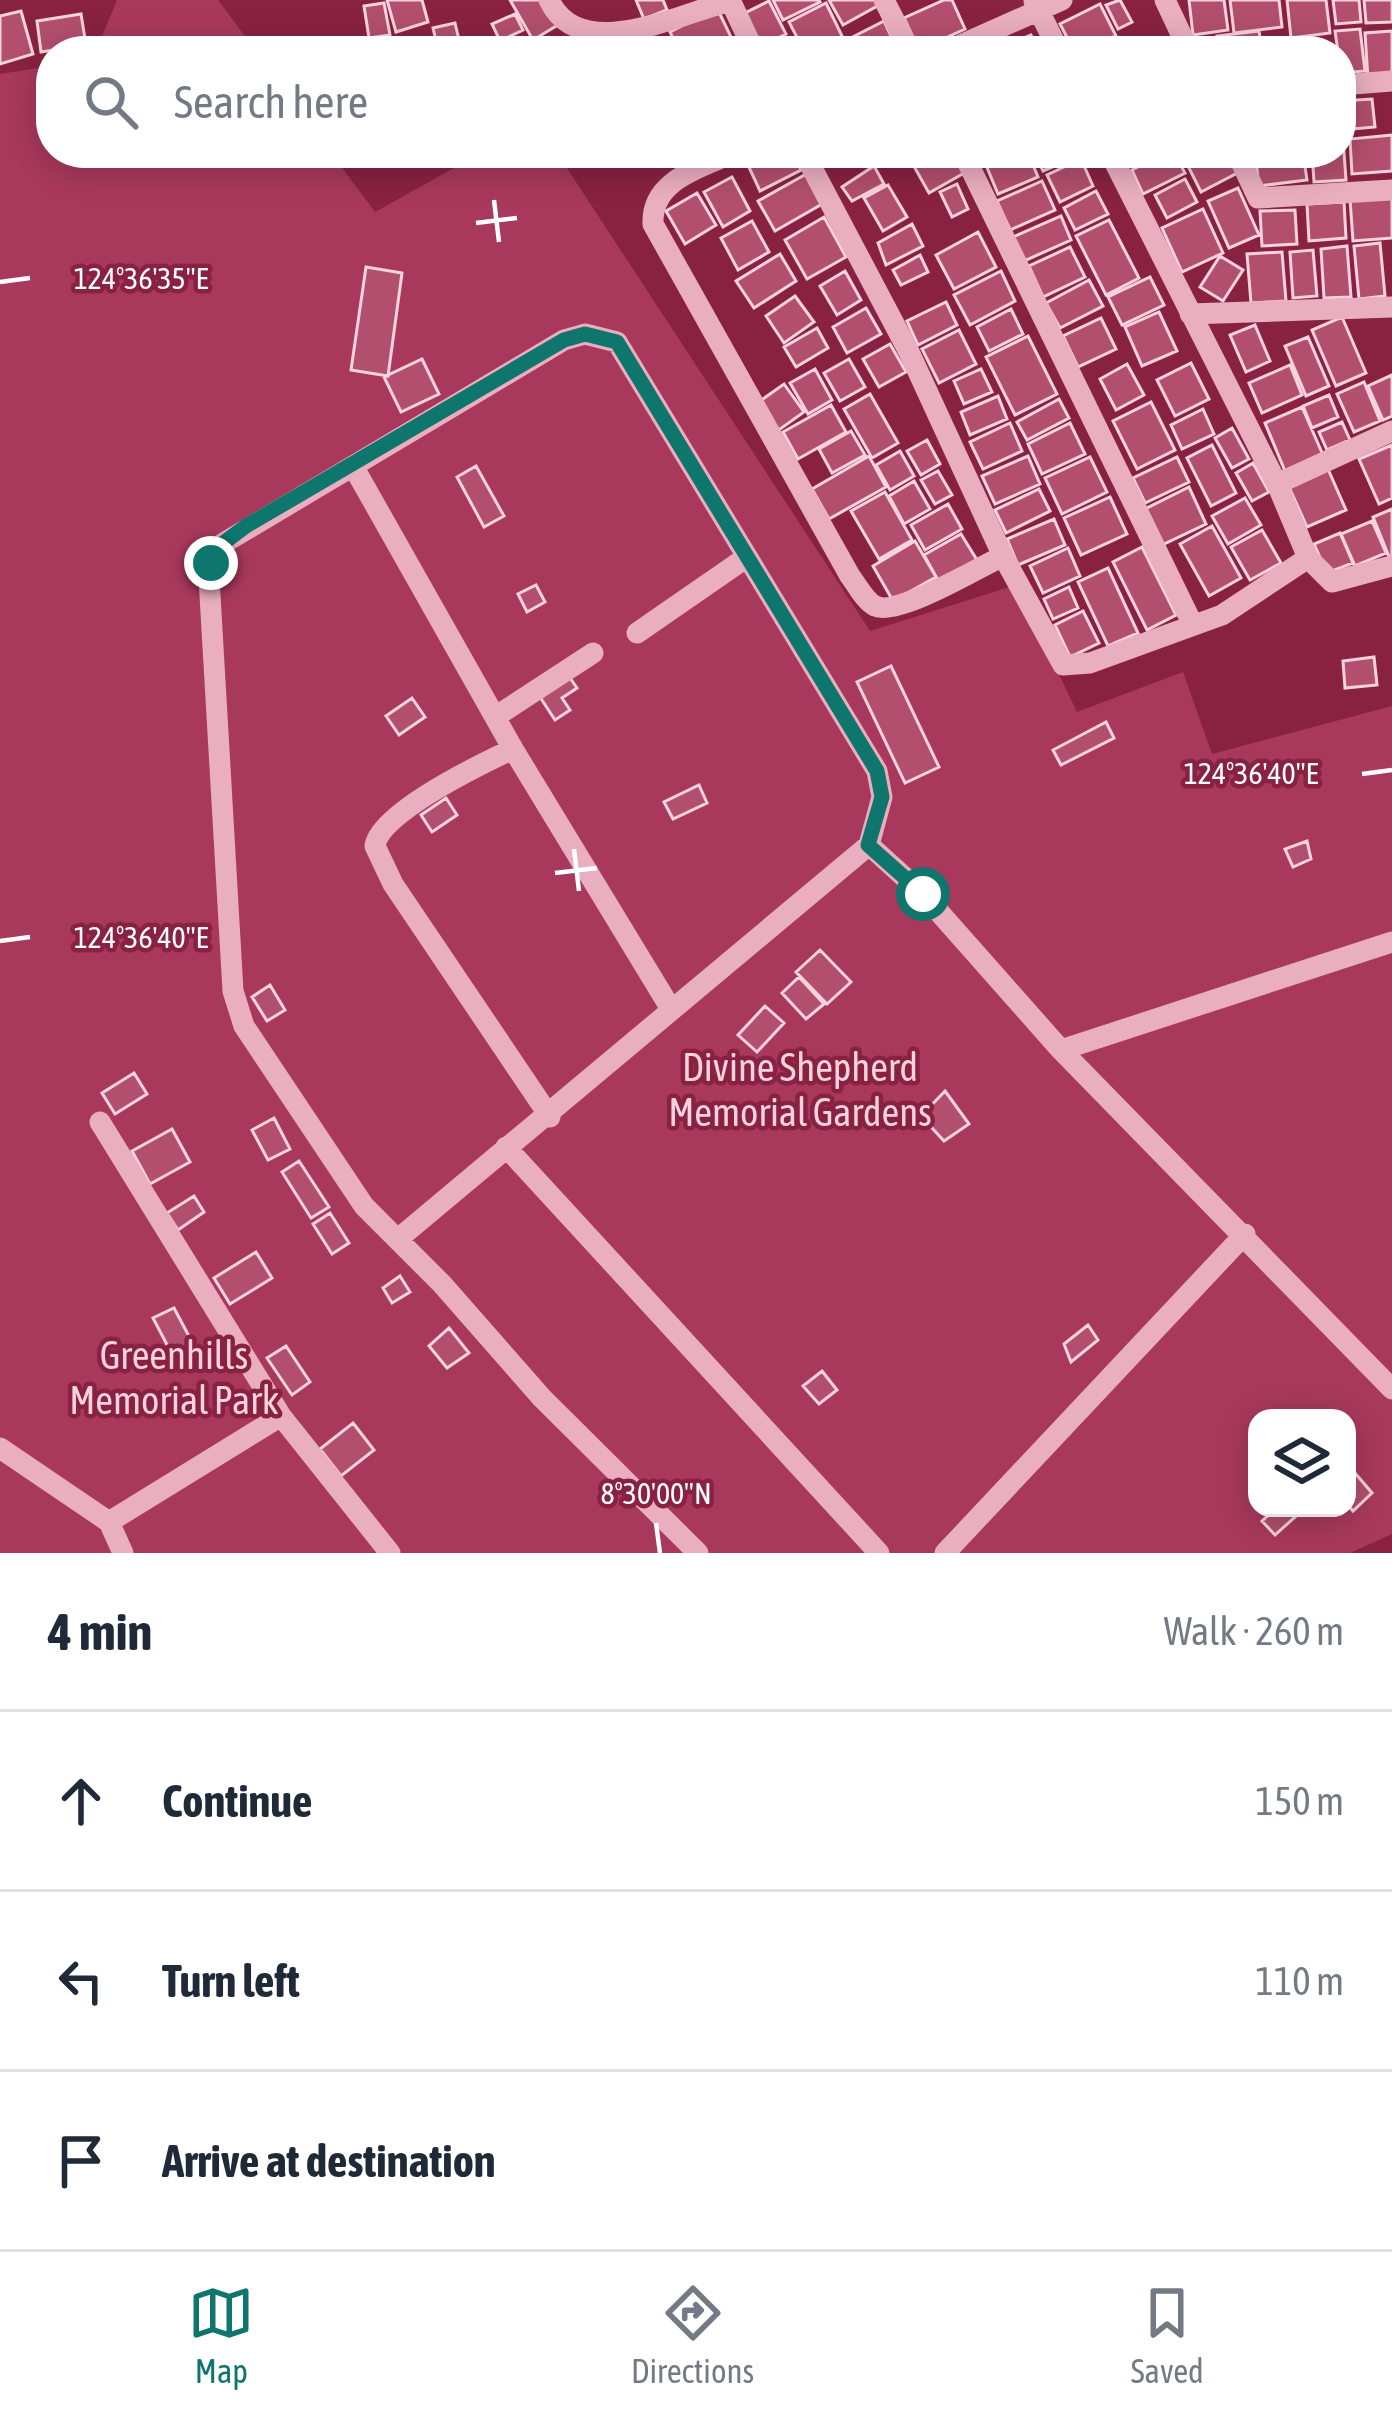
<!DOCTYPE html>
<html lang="en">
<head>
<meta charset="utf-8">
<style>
	body { margin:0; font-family:"Asap Condensed",sans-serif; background:#f6f6f7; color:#1f2937 }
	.controls { position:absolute; right:36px; bottom:36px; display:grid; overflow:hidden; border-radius:24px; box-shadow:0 6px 30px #0003 }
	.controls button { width:108px; height:108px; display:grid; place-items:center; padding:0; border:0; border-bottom:3px solid #e0e1e3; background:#fff; color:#1f2937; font:60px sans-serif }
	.stop { position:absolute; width:36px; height:36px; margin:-27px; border:9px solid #0f766e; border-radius:50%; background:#fff }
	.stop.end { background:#0f766e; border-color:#fff; box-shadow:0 3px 12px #0008 }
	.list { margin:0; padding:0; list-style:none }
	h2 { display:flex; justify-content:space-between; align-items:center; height:156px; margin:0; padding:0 48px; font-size:51px }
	h2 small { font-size:39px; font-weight:400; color:#747a83 }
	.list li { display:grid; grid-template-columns:78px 1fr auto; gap:36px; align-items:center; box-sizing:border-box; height:180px; padding:0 48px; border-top:3px solid #e0e1e3 }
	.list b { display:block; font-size:45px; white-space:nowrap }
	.list em { font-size:39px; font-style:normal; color:#747a83 }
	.icon { flex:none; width:66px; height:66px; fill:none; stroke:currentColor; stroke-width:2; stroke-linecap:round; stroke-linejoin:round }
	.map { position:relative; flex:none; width:1392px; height:1553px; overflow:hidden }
	.search { position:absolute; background:#fff; box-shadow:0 6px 30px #0003; left:36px; right:36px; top:36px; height:132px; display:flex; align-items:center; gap:30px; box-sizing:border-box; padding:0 42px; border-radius:48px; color:#747a83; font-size:45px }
	.sheet { height:696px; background:#fff }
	nav { display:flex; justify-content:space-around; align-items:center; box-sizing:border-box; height:168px; border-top:3px solid #e0e1e3; background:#fff; font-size:33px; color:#747a83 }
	nav a { display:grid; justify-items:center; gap:6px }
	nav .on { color:#0f766e }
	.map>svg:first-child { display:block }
	.green { fill:#a8395c; fill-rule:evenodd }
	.building { fill:#b24f6e; stroke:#f8d2de; stroke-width:3 }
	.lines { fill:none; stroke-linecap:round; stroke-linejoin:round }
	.minor { stroke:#eaaec1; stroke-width:21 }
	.route { stroke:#0f766e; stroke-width:15 }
	.ticks { fill:none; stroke:#fff; stroke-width:4.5 }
	.labels { text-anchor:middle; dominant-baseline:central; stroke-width:9; stroke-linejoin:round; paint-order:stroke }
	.park-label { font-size:39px; fill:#f8d2de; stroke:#892241 }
	.ticks-label { font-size:30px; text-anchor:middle; fill:#fff; stroke:#892241; stroke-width:9; stroke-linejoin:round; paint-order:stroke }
</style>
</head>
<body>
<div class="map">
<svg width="1392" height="1553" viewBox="0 0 1392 1553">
	<rect width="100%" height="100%" fill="#892241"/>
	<path class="green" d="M117,0H218L256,51H96Z
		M51,66V153H331L375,212L481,153H557L870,631L1016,585L1077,712L1183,672L1212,754L1392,706V1534L1350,1553H0V74ZM1257,1418H1347V1508H1257Z"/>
	<path class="building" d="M387,0H422L428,22L396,32Z
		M510,0H543L558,25L533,40Z
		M636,0H663L667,10L644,19Z
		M773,0H819L820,2L783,20Z
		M829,0H877L879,5L843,25Z
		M944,0H952L965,29L919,50L904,18Z
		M1120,0L1132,22L1118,29L1106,5Z
		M1189,0H1224L1228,30L1193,35Z
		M1230,0H1279L1282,27L1234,33Z
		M1287,0H1326L1330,33L1291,38Z
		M1333,0H1359L1361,22L1336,24Z
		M1364,0H1392V22L1366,23Z
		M769,1L786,34L760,47L743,14Z
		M384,3L390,35L369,38L364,6Z
		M826,3L844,40L821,51H804L789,22Z
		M1100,4L1116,36L1074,51L1060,24Z
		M717,8L732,39L709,51H679L670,32Z
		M21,11L33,54L0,64V16Z
		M81,14L86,45L41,52L37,21Z
		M515,14L523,30L500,41L492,24Z
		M884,21L898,51H848L843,42Z
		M455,23L460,44L438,49L433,28Z
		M1360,29L1365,71L1341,73L1335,31Z
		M1259,31L1262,51H1219L1217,36Z
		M1392,31V77L1368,79L1365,33Z
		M1031,35L1038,51H992Z
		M1372,99L1375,127L1341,130V101Z
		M1392,135V171L1352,174L1350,139Z
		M1343,138L1346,180L1314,182L1312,153H1341Z
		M768,153H793L801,170L760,191L747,163Z
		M925,153H955L966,172L929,193L911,161Z
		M981,153H1028L1038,177L998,194Z
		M1035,153H1082L1083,154L1043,171Z
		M1166,153H1174L1185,173L1143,194L1132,170Z
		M1232,153L1241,171L1201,192L1182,154Z
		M1255,153H1303L1307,180L1259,186Z
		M1081,159L1093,186L1060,202L1047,175Z
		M874,166L884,184L852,201L842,187Z
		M808,173L824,203L775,231L758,201Z
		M732,177L750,211L723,227L704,192Z
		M1185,179L1197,202L1167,218L1155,195Z
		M1042,181L1055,210L1010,230L997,201Z
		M957,184L968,209L952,217L940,192Z
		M888,185L907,217L883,231L864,198Z
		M1238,188L1259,235L1229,248L1208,201Z
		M1096,191L1108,214L1075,230L1064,208Z
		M697,193L716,225L685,244L666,211Z
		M1392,196V238L1353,241L1350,199Z
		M1344,202L1346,238L1309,241L1307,204Z
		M1203,209L1223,253L1182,272L1162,228Z
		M1295,210L1297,244L1262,246L1260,211Z
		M1061,216L1071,240L1024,261L1013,237Z
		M824,217L846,257L807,279L785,240Z
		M1109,220L1139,278L1106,295L1076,236Z
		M752,221L769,252L738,270L721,238Z
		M912,224L923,246L886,265L878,243Z
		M978,232L996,267L954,289L936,255Z
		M1380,243L1385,296L1359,299L1354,246Z
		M1347,246L1351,297L1324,298L1321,249Z
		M1070,247L1085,277L1043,297L1029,266Z
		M1313,250L1317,296L1293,298L1290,252Z
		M1282,252L1286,301L1251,303L1247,254Z
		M780,254L796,281L754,308L736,281Z
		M920,255L928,272L901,285L893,270Z
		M1220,256L1243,270L1223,301L1200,287Z
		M366,267L402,273L388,376L351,370Z
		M845,271L861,300L837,315L820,286Z
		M1001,271L1015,301L970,325L954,295Z
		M1150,277L1164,305L1122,325L1108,297Z
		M1089,280L1103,306L1060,328L1046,303Z
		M795,296L814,322L784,343L766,316Z
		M946,302L957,325L918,345L907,321Z
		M866,308L881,334L847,353L833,327Z
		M1011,309L1023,334L989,351L977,327Z
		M1159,312L1177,351L1142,366L1125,327Z
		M1342,317L1366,373L1336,386L1312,330Z
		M1101,318L1116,349L1078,367L1063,336Z
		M1255,325L1270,361L1246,372L1230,335Z
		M817,328L828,348L796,367L784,347Z
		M959,330L976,364L939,383L922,349Z
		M1028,336L1057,394L1015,415L986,357Z
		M1308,337L1329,386L1306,396L1285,346Z
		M890,344L906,372L879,387L863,359Z
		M422,359L439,394L401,412L384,377Z
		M849,359L865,387L840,401L824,373Z
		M1191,363L1209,399L1175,416L1157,380Z
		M1127,364L1144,395L1116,410L1100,379Z
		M1290,365L1302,395L1262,413L1249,383Z
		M815,369L832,400L808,414L790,383Z
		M981,369L992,392L964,404L954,381Z
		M1392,375V416L1383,420L1368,386Z
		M1364,382L1380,421L1354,432L1337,394Z
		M784,384L804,412L776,432L756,404Z
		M870,394L898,443L872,458L844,409Z
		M1329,395L1338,417L1312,428L1303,406Z
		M998,396L1007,419L970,435L961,412Z
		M1059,399L1069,418L1027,440L1017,422Z
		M1151,402L1175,450L1137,469L1113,421Z
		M831,405L846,432L798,459L783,432Z
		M1302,407L1323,455L1285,471L1265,423Z
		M1203,409L1214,434L1182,449L1171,425Z
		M1342,422L1350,440L1327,450L1319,432Z
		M1010,423L1022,451L983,469L970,442Z
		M1070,423L1085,454L1042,474L1028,444Z
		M1232,428L1249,459L1232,468L1215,438Z
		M851,431L865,455L832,473L819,449Z
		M927,440L940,464L921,475L907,451Z
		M1212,445L1236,493L1211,506L1187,458Z
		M1392,445V498L1379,504L1359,459Z
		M900,451L914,476L890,490L876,465Z
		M869,456L886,487L829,519L812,489Z
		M1028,456L1040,484L995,504L982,476Z
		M1090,457L1107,492L1062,514L1045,478Z
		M1177,457L1189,482L1145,503L1133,478Z
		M1253,463L1269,492L1252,501L1236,473Z
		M476,466L504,516L484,527L457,477Z
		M1328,469L1346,510L1307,527L1289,487Z
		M938,471L952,495L935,504L921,480Z
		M914,481L930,509L904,524L889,496Z
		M1189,487L1206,524L1162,545L1145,509Z
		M1039,489L1050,511L1006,533L995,510Z
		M885,492L912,540L879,559L851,511Z
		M1110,497L1127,534L1081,555L1064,518Z
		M1245,498L1261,525L1228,544L1212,516Z
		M948,504L962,529L925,550L911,525Z
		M1392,509V558L1390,559L1373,517Z
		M1054,519L1065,545L1018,565L1007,539Z
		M1372,521L1386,553L1355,566L1341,534Z
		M1212,526L1241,578L1209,596L1180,544Z
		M1262,530L1281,563L1250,580L1231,547Z
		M1340,533L1353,563L1327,573L1314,544Z
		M961,534L977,560L939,582L924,555Z
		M915,541L936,577L893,601L873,566Z
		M1142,547L1176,615L1147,630L1113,562Z
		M1068,548L1080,576L1043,593L1030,566Z
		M1108,568L1138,633L1108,646L1078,582Z
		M536,585L545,602L527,612L518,594Z
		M1069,587L1078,608L1053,619L1044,599Z
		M1083,611L1099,643L1070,657L1055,625Z
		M1374,657L1377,685L1345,688L1343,661Z
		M891,666L939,767L905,783L857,682Z
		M568,675L577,688L562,698L570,710L555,720L538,694Z
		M412,698L425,717L399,735L386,716Z
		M1106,722L1114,738L1061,765L1053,750Z
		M699,785L707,803L673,819L664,802Z
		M446,798L457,815L432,832L421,815Z
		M1307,841L1311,859L1293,867L1285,849Z
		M820,950L851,982L827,1004L796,972Z
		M799,977L824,1004L806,1019L782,993Z
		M270,985L285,1010L267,1021L252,997Z
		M765,1006L784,1023L757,1052L738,1035Z
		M134,1073L147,1094L115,1114L102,1093Z
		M945,1091L969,1124L944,1141L921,1116Z
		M274,1118L290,1149L268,1160L252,1130Z
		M172,1129L190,1162L150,1184L132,1151Z
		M299,1161L329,1207L311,1218L282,1172Z
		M194,1196L204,1212L178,1230L167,1213Z
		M330,1213L349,1243L332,1254L313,1224Z
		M256,1252L272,1278L230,1304L214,1278Z
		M400,1276L410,1292L392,1303L383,1288Z
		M174,1308L191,1340L176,1362L153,1318Z
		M1088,1325L1098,1340L1071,1362L1064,1344Z
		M449,1328L469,1353L447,1368L429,1346Z
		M286,1346L310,1382L292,1395L267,1358Z
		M822,1371L837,1390L819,1404L803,1386Z
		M353,1423L374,1450L341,1476L320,1449Z
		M1355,1473L1372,1493L1353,1511L1347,1504V1480Z
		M1276,1508H1305L1275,1535L1262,1521Z"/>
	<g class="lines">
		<path class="minor" d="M549,0C580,65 676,15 730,1
			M730,0L754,51
			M884,0L910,51
			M1165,0L1189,51
			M1034,1L1059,51
			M947,51L1062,0
			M1341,85L1392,81
			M733,153C700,168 651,180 653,224L850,576C857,585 865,601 875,606C897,617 980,567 1003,556
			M804,153L909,352L1003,556L1063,665L1090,663L1222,615L1308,558
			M963,153L1192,623
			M1110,153L1277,484L1308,558L1332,582L1392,566
			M1237,153L1258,198L1392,190
			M1190,314L1392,307
			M353,466L564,340L585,334L617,342L877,771L882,797L869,845
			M1277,484L1392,431
			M637,633L744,559
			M495,717L593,653
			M513,749C481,764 379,813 375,846L393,884L550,1117
			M671,1009L513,749L353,466L222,544L209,578L233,991L244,1026L364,1206L442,1284L542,1398L698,1553
			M1061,1050L1392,942
			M100,1122L281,1416
			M506,1147L879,1553
			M398,1239L869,845L923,894L1061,1050L1392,1389
			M0,1448L109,1522L123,1553
			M109,1522L281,1416L390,1553
			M945,1553L1245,1234"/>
	</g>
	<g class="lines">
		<path class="route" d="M211,563L222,544L246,526L564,340L585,334L617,342L877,771L882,797L868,845L923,894"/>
	</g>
	<path class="ticks" d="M494,200L499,242M476,223L517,218M0,282L30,278M1362,774L1392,770M574,849L579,891M555,873L597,868M0,941L30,937M656,1523L660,1553"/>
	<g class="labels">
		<g class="park-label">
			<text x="800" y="1067">Divine Shepherd<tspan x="800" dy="45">Memorial Gardens</tspan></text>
			<text x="174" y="1355">Greenhills<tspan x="174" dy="45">Memorial Park</tspan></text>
		</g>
	</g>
	<g class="ticks-label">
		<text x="141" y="289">124°36'35"E</text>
		<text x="1251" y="784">124°36'40"E</text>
		<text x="141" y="948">124°36'40"E</text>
		<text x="656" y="1504">8°30'00"N</text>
	</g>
</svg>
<div class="controls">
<button><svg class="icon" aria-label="layers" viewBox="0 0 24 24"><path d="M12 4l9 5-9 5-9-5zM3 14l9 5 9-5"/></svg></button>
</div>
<div class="stop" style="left:923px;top:894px"></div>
<div class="stop end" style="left:211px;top:563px"></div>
<div class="search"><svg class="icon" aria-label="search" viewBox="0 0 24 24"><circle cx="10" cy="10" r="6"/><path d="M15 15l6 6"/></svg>Search here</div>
</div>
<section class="sheet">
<h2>4 min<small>Walk · 260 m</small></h2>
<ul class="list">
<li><svg class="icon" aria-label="ahead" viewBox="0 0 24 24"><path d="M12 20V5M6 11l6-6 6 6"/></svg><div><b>Continue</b></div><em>150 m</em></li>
<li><svg class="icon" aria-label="left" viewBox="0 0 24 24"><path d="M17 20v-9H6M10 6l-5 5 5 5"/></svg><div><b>Turn left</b></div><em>110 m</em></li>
<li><svg class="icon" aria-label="arrive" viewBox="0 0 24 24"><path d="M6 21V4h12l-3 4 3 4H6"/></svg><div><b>Arrive at destination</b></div></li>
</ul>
</section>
<nav>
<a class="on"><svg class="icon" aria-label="map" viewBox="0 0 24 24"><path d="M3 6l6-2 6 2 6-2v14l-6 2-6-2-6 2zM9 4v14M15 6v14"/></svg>Map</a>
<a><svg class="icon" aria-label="directions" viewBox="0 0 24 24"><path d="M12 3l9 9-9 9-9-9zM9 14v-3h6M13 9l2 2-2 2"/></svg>Directions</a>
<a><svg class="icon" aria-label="saved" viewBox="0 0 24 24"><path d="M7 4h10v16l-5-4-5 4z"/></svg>Saved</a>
</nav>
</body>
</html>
